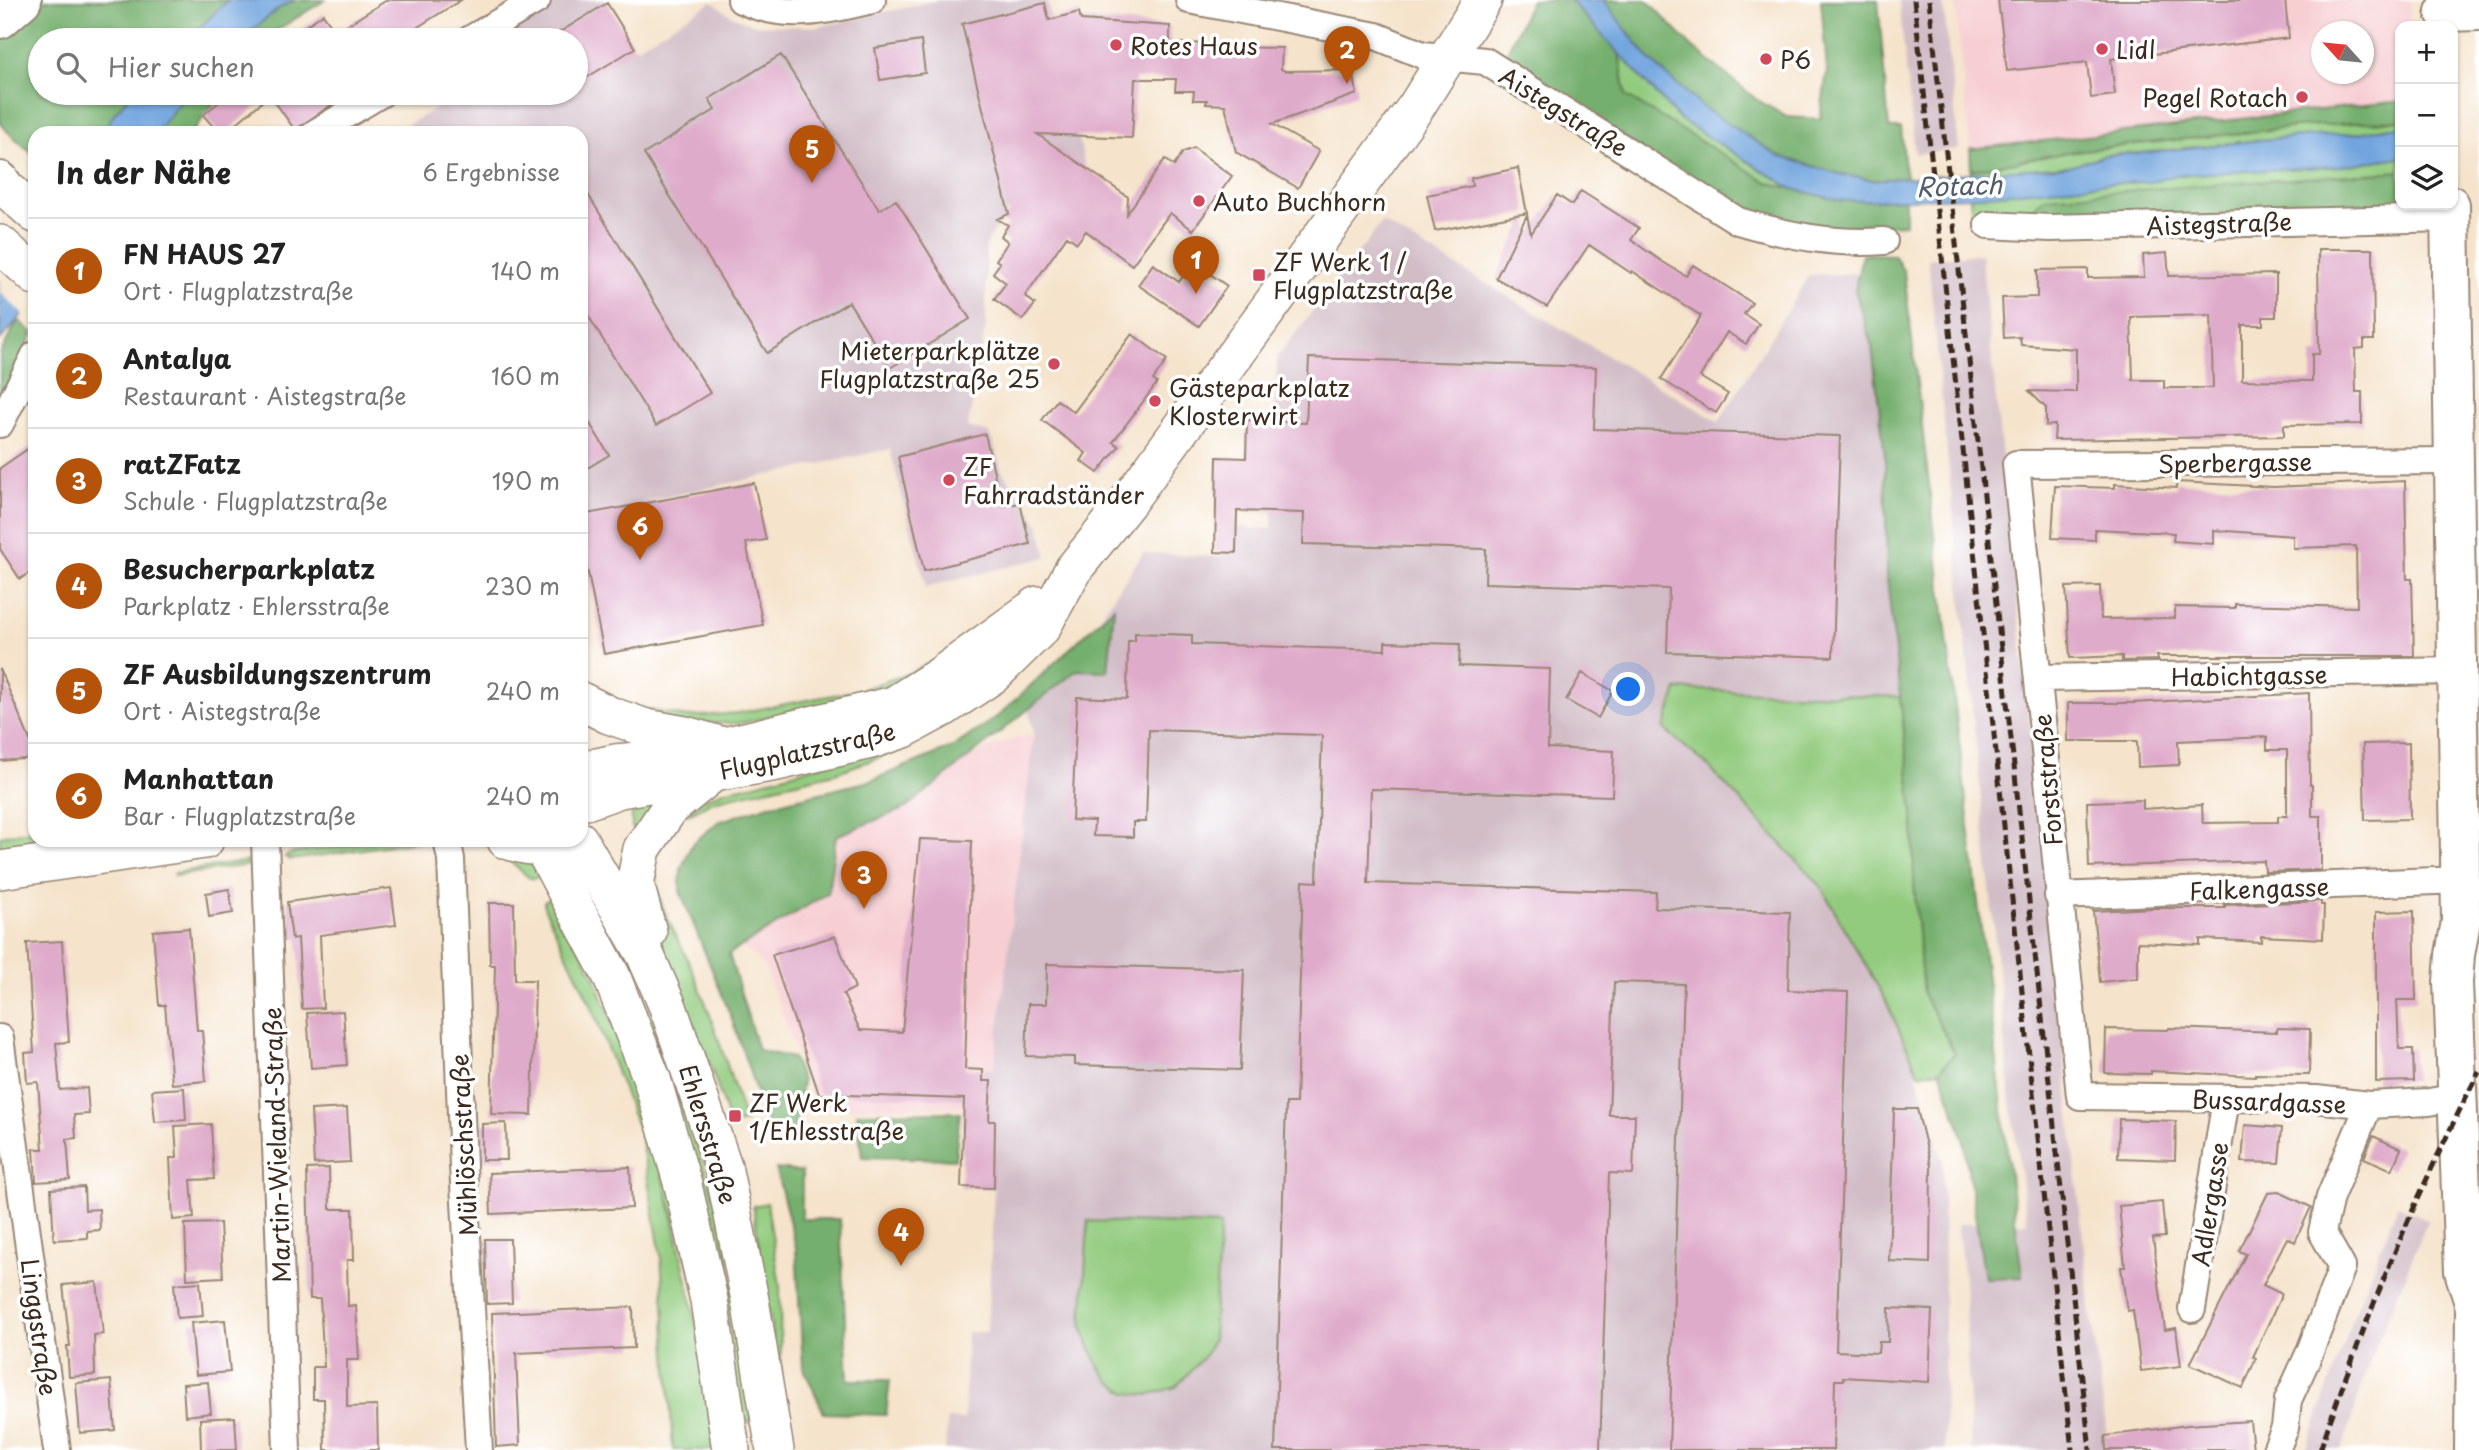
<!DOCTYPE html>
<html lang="de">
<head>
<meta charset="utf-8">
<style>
	body { margin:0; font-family:"Playpen Sans",sans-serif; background:#f2f2f2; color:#222 }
	.controls { position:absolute; right:21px; top:21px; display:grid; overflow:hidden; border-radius:14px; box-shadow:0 2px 5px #0004 }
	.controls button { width:63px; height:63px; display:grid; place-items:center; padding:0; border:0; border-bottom:2px solid #e0e0e0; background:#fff; color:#222; font:35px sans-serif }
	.compass { position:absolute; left:2311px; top:21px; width:63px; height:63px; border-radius:50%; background:#fff; box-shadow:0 2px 5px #0004; rotate:297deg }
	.you { position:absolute; left:1629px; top:690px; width:24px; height:24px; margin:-18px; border:5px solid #fff; border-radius:50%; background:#1a73e8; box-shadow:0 0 0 10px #1a73e833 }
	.badge { display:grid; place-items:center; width:46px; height:46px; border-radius:50%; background:#b45309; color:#fff; font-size:23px; font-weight:700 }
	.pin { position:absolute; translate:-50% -58px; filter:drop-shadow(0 2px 4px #0008) }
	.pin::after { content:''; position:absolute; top:37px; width:24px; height:21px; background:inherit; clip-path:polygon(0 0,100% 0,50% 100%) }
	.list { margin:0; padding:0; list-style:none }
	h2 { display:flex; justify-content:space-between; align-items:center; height:91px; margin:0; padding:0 28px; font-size:30px }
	h2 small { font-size:23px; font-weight:400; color:#767676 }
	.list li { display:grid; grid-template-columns:46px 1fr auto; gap:21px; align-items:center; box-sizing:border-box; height:105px; padding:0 28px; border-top:2px solid #e0e0e0 }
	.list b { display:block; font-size:26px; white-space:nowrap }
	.list p { margin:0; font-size:23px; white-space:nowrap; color:#767676 }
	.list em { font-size:23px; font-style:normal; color:#767676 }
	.icon { flex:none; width:38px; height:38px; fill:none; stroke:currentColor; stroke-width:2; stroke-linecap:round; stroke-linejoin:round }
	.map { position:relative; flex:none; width:2479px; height:1450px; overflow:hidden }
	.search { position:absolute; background:#fff; box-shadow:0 2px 5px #0004; left:28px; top:28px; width:560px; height:77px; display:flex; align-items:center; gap:18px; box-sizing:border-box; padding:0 24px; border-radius:38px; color:#767676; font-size:26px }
	.panel { position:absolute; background:#fff; box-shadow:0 2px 5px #0004; left:28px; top:126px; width:560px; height:721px; border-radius:21px }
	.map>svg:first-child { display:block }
	.built { fill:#f7cfd3; fill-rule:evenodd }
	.industrial { fill:#d2bdc7 }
	.green { fill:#92cb7e; stroke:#667a4e; stroke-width:2 }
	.forest { fill:#75af6d; stroke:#586c46; stroke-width:2 }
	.water { fill:#72a5de; stroke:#56687e; stroke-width:2 }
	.pier { fill:#f5e3cb }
	.building { fill:#dfabca; fill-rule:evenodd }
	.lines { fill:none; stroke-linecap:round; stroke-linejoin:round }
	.street-casing { stroke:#988674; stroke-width:30 }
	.secondary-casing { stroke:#988674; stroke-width:40 }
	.primary-casing { stroke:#988674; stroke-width:42 }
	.street { stroke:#fff; stroke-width:26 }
	.secondary { stroke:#fff; stroke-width:37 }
	.primary { stroke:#fff; stroke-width:38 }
	.rail { stroke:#3b2a1e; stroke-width:5; stroke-dasharray:10 5; stroke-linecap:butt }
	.poi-dot { fill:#d1495b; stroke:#fff; stroke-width:2.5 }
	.labels { text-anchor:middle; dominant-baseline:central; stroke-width:7; stroke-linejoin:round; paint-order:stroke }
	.poi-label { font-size:24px; fill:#3b2a1e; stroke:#fff; text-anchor:start }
	.street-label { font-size:24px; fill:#3b2a1e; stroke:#fff }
	.water-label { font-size:26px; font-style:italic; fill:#515b6b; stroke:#fff }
</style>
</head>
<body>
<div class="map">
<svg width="2479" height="1450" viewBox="0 0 2479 1450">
	<rect width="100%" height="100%" fill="#fff"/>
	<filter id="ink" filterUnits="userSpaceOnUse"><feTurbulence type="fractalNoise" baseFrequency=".0143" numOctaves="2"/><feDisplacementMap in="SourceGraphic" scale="14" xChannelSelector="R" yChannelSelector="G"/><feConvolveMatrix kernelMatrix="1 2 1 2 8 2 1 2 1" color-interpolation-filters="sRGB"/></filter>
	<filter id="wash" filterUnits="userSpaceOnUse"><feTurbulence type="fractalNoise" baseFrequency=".00686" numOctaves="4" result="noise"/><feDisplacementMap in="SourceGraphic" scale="28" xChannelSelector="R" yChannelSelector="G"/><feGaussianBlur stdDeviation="1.57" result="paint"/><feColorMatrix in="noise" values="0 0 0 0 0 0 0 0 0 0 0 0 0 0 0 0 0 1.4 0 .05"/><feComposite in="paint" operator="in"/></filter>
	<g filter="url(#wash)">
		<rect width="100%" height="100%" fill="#f5e3cb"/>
		<path class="built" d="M1955,0H2410L2409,26H2400V101L1970,149ZM2322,32H2364V74H2322Z
			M1034,734L994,1070L965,1069L964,1106L817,1109L765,967L728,932L711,851L878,803L995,745Z"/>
		<path class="industrial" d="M557,0H605L635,48L712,2L732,16L755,25L818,27L939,0H1047L1087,175L1005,213L986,245V324L968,427L990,433L1002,471L1039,525L1047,557L926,587L890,449L581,515V133H394L461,93H576V40L491,39Z
			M1899,0H1943L1959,149L1915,154Z
			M1382,222L1719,422L1809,275L1879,273L1935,1040L1914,1066L1943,1162L1945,1450H945L947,1419L964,1420L967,1332H987L994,1189L961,1187L965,1069H994L1034,734L1026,699L1046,698L1143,553L1222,557L1226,526L1272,529L1277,357Z
			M1981,254L2090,1307L2109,1450H1971L1964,1278L1957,1224L2027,1223L2011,1102L1928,259Z
			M2398,1205L2428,1220L2368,1366L2342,1450H2306L2350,1325Z"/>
		<path class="green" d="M1619,53L1679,119L1793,189L1769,183L1626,96Z
			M2400,120V127H2391L2360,133L2269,139L2143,153L2106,155L2069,166L1970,174L1971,170L2074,151L2305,126Z
			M2400,157V171L2039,221L1972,218L1970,197C2015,191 2060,188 2106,183C2132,181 2148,183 2175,175L2341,166Z
			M938,659L900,682L869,694L742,723L679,724L615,703L687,717L738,713L860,690L910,673Z
			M1677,689L1900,697L1913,813L1914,884L1923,993L1955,1054L1940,1070L1919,1074L1885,999L1820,885L1706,764L1664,729Z
			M932,732L880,757L835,773L713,801L686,816L703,799L724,791L755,784Z
			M671,790L636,831L632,827V800Z
			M35,830V840H68L0,851V836Z
			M381,840H425L291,860L285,857L290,854Z
			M475,840H486L499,849L527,860L542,875L533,879L528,877L502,854L486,844Z
			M247,861L249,865L174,876L175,873Z
			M656,869C654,905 679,937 692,969C713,1019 729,1070 745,1122L730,1125L711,1067L669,965L647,900Z
			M584,872L628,955L679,1083L724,1231L753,1422L737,1424L573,880Z
			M551,898L594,975L652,1128L697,1325L716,1450H673L661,1256L640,1134L590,1003L544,907V901Z
			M767,1203L780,1286L781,1392L753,1206Z
			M1088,1221L1220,1225L1213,1339L1206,1354L1176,1387L1147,1395L1127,1393L1111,1382L1098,1365L1082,1327Z"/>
		<path class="forest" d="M42,0H228L187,40H40V93H132L114,114L103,133H35V156L7,131L0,122V39Z
			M295,0H325L261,40H239L281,7Z
			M1531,0H1570L1619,53L1626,96L1769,183L1843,201L1905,199V224L1788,229L1725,203L1648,154L1506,54Z
			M1603,0H1647L1692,47L1756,99L1787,117L1820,119L1827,71L1821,0H1878L1889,128H1901L1906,178L1873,180L1843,175L1778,156L1701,106L1649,59Z
			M187,93H221L192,133H155Z
			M2400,101V120L2305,126L2074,151L1971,170L1970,149Z
			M2400,171V202L2360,206L2345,215L2039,221L2034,208L2044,197Z
			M1862,254L1894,255L1904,272L2022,1277L1985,1278L1963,1137L1940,1070L1955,1053L1923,994L1914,884L1913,813L1887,578L1885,456L1872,347L1855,290Z
			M18,320L33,333L0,400V354Z
			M1114,607L1108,671L1077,670L906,808L836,836L828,893L729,954L758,1050L793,1058L802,1081L792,1145L773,1142L732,1019L680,891L681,869L692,844L718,822L766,806L870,781L953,747L998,716Z
			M960,1112L955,1159L862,1157L857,1113Z
			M776,1169L802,1172V1219H840L848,1380H890L886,1415L824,1413L803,1367L796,1248Z"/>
		<path class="water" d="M228,0H295L281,7L239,40H187Z
			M1570,0H1603L1649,59L1701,106L1778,156L1843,175L1873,180L2042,168L2069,166L2106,155L2143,153L2269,139L2360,133L2391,127H2400V157L2341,166L2176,175L2152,182L2109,183L1970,197L1843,201L1793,189L1679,119Z
			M132,93H187L155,133H103L114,114Z
			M0,281L35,296L18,320L0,340Z"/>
		<path class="pier" d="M2479,112V149L2453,153V116Z
			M35,229V302L25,316L0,292V275Z"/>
		<g id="blocks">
			<path class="building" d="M387,0H461L397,40H285L323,14L336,32Z
				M1998,0H2285L2289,38L2111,59L2115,95L2091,98L2087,62L2007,71Z
				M607,3L635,48L576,84V40H547Z
				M1045,3L1049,20L1079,12L1081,20L1170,26V43L1231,44V47L1282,48L1281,69L1285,71L1353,70L1357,94L1272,124L1319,151L1298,188L1236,152L1225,105L1206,104L1207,100H1193L1194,91H1175L1176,79H1135L1132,138L1037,134L1128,197L1127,214L1165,159L1174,166L1183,152L1194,148L1232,176L1193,230L1170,213L1132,265L1086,231L1077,243L1067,236L1025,296L1035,304L1023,320L994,299L1006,283L993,273L1000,263L996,260L1008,242L1001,236L1008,225L997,219L1009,214L962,24Z
				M921,41L925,73L880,80L875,48Z
				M781,55L879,210L896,200L970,319L890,368L849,302L767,353L644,154L715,110L709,99Z
				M230,93H348L295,130L270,95L225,133H219L203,115Z
				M1518,168L1527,213L1435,231L1427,195L1472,186L1471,178Z
				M581,183L710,393L656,426L581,304Z
				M1581,191L1639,228L1631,240L1663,262L1686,276L1693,265L1752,303L1744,314L1759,324L1746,344L1727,332L1700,377L1728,394L1716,413L1661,379L1701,316L1632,271L1631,273L1589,245L1547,307L1496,278L1527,215L1531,234L1557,195L1572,205Z
				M2318,249H2373L2374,340H2364V348L2355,349L2356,392H2362V424L2284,425V436L2054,440L2055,425L2046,426V408L2029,391L2076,392V349L2021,345L2020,337L2004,338L2002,298L2037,297V270L2088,269V278L2144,277L2143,255L2167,253L2169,276L2276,274V317H2263V325H2242V380L2312,381V354H2319ZM2211,315L2213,388H2164V380H2133L2131,317Z
				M1193,262L1227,286L1199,326L1138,285L1153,264L1179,282Z
				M1132,334L1167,360L1153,380L1157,383L1113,442L1119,446L1098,473L1081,461L1086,453L1042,420L1057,400L1074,412Z
				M1309,358L1596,367L1594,429L1840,436L1833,657L1667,652L1669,589L1485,583L1486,549L1303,544L1304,513L1237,511L1236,553L1215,552L1217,457L1246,458L1247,420L1306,423Z
				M581,409L609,455L581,472Z
				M985,434L1002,506L1020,503L1030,544L924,571L898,457Z
				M35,444V569L20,579L0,549V468Z
				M2405,481L2407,579H2412L2414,656H2157L2158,660L2122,661V656L2070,658L2066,587L2100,586L2101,619L2175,618V607L2235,608V604L2357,607L2356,546L2293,548V536L2214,530V544L2173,541L2174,533L2095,529V540L2052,538L2055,486L2115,488V484L2176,488L2177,482L2274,487Z
				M754,483L766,540L746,543L763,625L604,654L588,573L581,551V515Z
				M1135,633L1192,635V644L1385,650V642L1460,644L1459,666L1550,669L1548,748L1614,751L1612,796L1371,789L1368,883L1656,892L1655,908L1790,912L1788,990L1848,992L1836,1351L1878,1353L1879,1342H1888L1889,1308L1932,1310L1929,1382L1843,1377V1380H1835L1833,1450H1669L1684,984L1614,982L1609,1115H1635L1633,1174L1609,1173L1600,1450H1275L1286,1103H1296L1303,881L1317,882L1322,735L1149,730L1146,822H1133V837L1093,836L1094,821L1072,820L1077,697L1127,699L1128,641H1135Z
				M0,669L35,752V758L0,761Z
				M1582,673L1613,691L1598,718L1566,700Z
				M2309,693L2310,785H2312V816H2321V870L2265,872L2264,861L2089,867L2087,802L2143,800V809L2202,805L2203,823L2278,822V816H2287V750H2267V737L2178,741L2179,765L2138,767L2137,741H2068V703H2132Z
				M2409,743L2410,819L2365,820L2363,744Z
				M920,839L972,841L965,1069L983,1070V1081H991L989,1121H995L994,1188L961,1187L964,1099L819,1094L772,955L835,936L855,988L843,994L860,1030L902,1032Z
				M391,888L396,925L320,935L323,1008L302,1009L298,938L292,939L287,902Z
				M229,889L233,913L209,917L206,893Z
				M2321,901V905H2324L2323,939L2261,936V942L2200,939V945L2138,942V978L2100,982L2093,911L2154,908H2225V905Z
				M489,903H514L515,980H535L532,1115L491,1114L495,965H490Z
				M2414,911L2416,1000H2397L2399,1049H2413L2414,1081L2376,1082V912Z
				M189,928L197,1030H202L206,1081L172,1084L165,1005H159L153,931Z
				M62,941L69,1042L56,1043L60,1090L87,1088L89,1114L74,1115L76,1138L67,1139L70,1180L36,1182L34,1149H43L38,1082L27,1083L25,1053L34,1052L27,943Z
				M1047,964L1244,970L1240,1070L1075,1065V1057L1026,1056L1028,1004H1046Z
				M343,1011L347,1065L311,1068L307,1013Z
				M2169,1028L2277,1032V1028L2310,1029L2309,1075L2255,1074V1076L2151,1071V1074L2105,1073L2106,1029L2168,1030Z
				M184,1088L186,1120L155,1122L152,1090Z
				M347,1108L350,1162L314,1164L311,1110Z
				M1894,1109H1917L1931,1166L1930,1263L1889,1261Z
				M2119,1119L2176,1121L2175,1160L2118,1158Z
				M506,1123L507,1160H482V1124Z
				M211,1124L214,1179L191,1180L194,1218L173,1220L170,1158H177L175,1126Z
				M2245,1125L2282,1128L2279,1163L2242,1162Z
				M2373,1136L2401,1149L2392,1170L2364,1158Z
				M630,1167L632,1208L491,1214L489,1173Z
				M329,1168L330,1209H353L354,1260H347L348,1306L356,1305L359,1360H347V1407L377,1406L378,1450H325L324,1399H313V1367H324L320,1299H310L307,1169Z
				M84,1187L85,1210L99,1209L100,1230L87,1231V1238L54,1240L51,1189Z
				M2279,1192L2311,1207L2295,1242L2287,1238L2263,1285L2282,1294L2253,1357L2256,1358L2243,1388L2190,1364L2246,1254L2239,1251L2268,1193Z
				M2162,1202L2165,1237L2153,1238L2165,1330L2176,1328L2181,1366L2141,1371L2133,1310L2127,1311L2121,1267H2125L2119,1206Z
				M220,1223L223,1277L187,1279L185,1224Z
				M485,1239H510L512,1303L487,1304Z
				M97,1282L103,1334L94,1335L95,1375L69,1377L67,1346H70L63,1285Z
				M200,1282L203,1316L177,1318L174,1284Z
				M633,1307L634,1348L516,1353L520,1445L496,1447L492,1313Z
				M225,1320L230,1372L196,1375L191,1323Z
				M111,1380L115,1430L80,1433L76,1383Z
				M208,1382L211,1413L185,1416L183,1384Z
				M235,1417L237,1450H201L200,1419Z
				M2250,1421L2253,1450H2106L2105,1436L2188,1425Z"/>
		</g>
	</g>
	<g filter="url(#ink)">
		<use href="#blocks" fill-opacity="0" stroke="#988674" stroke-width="2"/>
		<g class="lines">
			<g class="street-casing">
				<path id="street" d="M741,0C787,21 825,11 872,0
					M1189,0L1376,36L1423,55L1485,61L1738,221C1786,235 1834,245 1884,241
					M469,40L537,0
					M315,133L382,93
					M1988,225L2050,228L2451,218
					M0,424L35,355
					M2454,461L2016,464L2080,1096L2316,1099L2369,1105L2429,1102L2458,1097
					M2038,678L2459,671
					M265,840L287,1450
					M447,840L451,859L463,1166L479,1450
					M2058,896L2461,880
					M0,1038L57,1450
					M2192,1309L2226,1099
					M2276,1450L2285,1428L2288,1400L2309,1354L2342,1267L2322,1232L2330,1197L2369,1105"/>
			</g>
			<g class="secondary-casing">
				<path id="secondary" d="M0,183L35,214
					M0,244L35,276
					M581,701L609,715L646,728L685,735L720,745
					M583,770L615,763L675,758L894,705L940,676L1038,605
					M586,801L620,789L777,762L871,740L904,729L943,708L994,674L1042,627L1073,570L1126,504L1416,107L1483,0
					M506,840C524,846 539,850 556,840
					M579,840L645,954L668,1007L723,1166L750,1300L775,1450
					M542,846L611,975L652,1079L683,1185L709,1300L731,1450
					M0,870L205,840
					M648,932L635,884L642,849L669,809L713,773"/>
			</g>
			<g class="primary-casing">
				<path id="primary" d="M2445,12L2479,11
					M0,19L22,0
					M0,181L4,187
					M2450,205L2461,921L2455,955L2453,982L2464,1271L2475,1306
					M2474,1450L2475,1306L2479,1290"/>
			</g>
			<use href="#street" class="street"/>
			<use href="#secondary" class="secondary"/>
			<use href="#primary" class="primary"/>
			<path class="rail" d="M1914,0L2072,1450
				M1929,0L2090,1450
				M2320,1450C2365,1319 2415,1195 2479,1072"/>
		</g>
	</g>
	<g class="poi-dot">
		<circle cx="1116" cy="45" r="7"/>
		<circle cx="2102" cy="49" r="7"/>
		<circle cx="1766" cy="59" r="7"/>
		<circle cx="2302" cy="97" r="7"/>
		<circle cx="1199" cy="201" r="7"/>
		<rect x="1252" y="268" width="14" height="14" rx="3.5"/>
		<circle cx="1054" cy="364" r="7"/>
		<circle cx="1155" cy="401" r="7"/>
		<circle cx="949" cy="480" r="7"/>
		<rect x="728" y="1109" width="14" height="14" rx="3.5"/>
	</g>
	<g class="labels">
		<g class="poi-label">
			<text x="1130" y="45">Rotes Haus</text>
			<text x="2116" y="49">Lidl</text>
			<text x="1780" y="59">P6</text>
			<text x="2288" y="97" text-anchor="end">Pegel Rotach</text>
			<text x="1213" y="201">Auto Buchhorn</text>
			<text x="1273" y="261">ZF Werk 1 /<tspan x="1273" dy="28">Flugplatzstraße</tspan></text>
			<text x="1040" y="350" text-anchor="end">Mieterparkplätze<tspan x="1040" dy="28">Flugplatzstraße 25</tspan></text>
			<text x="1169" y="387">Gästeparkplatz<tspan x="1169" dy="28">Klosterwirt</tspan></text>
			<text x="963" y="466">ZF<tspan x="963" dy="28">Fahrradständer</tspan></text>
			<text x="749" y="1102">ZF Werk<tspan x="749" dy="28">1/Ehlesstraße</tspan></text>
		</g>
		<g class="street-label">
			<text transform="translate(1564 111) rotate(32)">Aistegstraße</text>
			<text transform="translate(2219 223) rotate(-2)">Aistegstraße</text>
			<text transform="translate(2235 462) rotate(-1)">Sperbergasse</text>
			<text transform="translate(2249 675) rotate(-1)">Habichtgasse</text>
			<text transform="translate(807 750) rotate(-13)">Flugplatzstraße</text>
			<text transform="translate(2047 780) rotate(-95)">Forststraße</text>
			<text transform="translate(2259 888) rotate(-2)">Falkengasse</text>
			<text transform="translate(2269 1101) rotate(2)">Bussardgasse</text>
			<text transform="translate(709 1134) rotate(73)">Ehlersstraße</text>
			<text transform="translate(276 1145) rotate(-92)">Martin-Wieland-Straße</text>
			<text transform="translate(463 1145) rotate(-93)">Mühlöschstraße</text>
			<text transform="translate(2209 1204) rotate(-81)">Adlergasse</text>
			<text transform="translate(40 1327) rotate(82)">Linggstraße</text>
		</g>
		<g class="water-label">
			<text transform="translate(1959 185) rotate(-2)">Rotach</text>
		</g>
	</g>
</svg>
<div class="controls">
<button>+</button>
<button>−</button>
<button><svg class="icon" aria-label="layers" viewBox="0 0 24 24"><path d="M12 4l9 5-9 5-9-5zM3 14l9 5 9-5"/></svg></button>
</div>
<svg class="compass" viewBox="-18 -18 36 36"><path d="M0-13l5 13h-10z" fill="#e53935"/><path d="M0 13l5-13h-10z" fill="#767676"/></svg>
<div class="you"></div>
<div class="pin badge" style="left:1196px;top:294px">1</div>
<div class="pin badge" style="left:1347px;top:84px">2</div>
<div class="pin badge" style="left:864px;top:909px">3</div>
<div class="pin badge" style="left:901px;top:1266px">4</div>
<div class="pin badge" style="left:812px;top:183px">5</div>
<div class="pin badge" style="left:640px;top:560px">6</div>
<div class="search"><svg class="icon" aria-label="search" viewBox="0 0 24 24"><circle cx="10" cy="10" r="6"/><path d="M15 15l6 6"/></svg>Hier suchen</div>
<section class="panel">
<h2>In der Nähe<small>6 Ergebnisse</small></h2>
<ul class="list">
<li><span class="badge">1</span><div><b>FN HAUS 27</b><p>Ort · Flugplatzstraße</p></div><em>140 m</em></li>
<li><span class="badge">2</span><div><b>Antalya</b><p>Restaurant · Aistegstraße</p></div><em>160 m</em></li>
<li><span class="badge">3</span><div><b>ratZFatz</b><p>Schule · Flugplatzstraße</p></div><em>190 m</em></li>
<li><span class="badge">4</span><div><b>Besucherparkplatz</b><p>Parkplatz · Ehlersstraße</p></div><em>230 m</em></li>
<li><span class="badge">5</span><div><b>ZF Ausbildungszentrum</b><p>Ort · Aistegstraße</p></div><em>240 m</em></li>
<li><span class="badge">6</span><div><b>Manhattan</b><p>Bar · Flugplatzstraße</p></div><em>240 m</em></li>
</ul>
</section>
</div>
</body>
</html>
